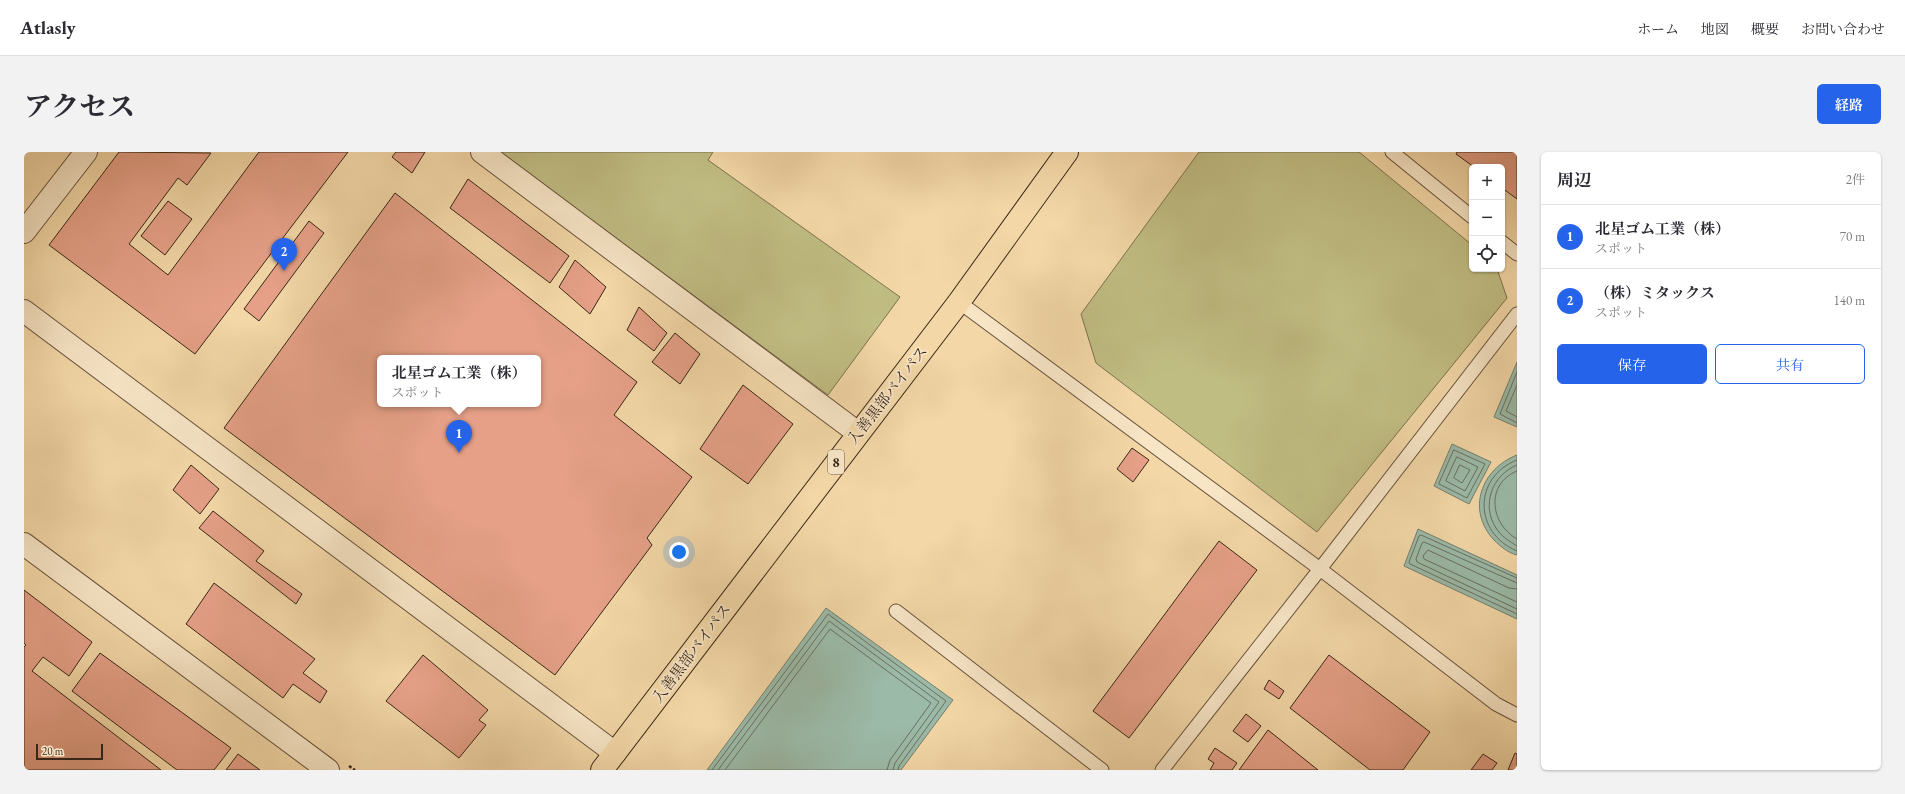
<!DOCTYPE html>
<html lang="ja">
<head>
<meta charset="utf-8">
<style>
	body { margin:0; font-family:"EB Garamond","Noto Serif JP",serif; background:#f2f2f3; color:#2b2b33 }
	.controls { position:absolute; right:12px; top:12px; display:grid; overflow:hidden; border-radius:6px; box-shadow:0 1px 3px #0004 }
	.controls button { width:36px; height:36px; display:grid; place-items:center; padding:0; border:0; border-bottom:1px solid #e1e1e2; background:#fff; color:#2b2b33; font:20px sans-serif }
	.scale { position:absolute; left:12px; bottom:10px; width:67px; box-sizing:border-box; padding-left:4px; border:2px solid #3a2718; border-top:0; font-size:11px; line-height:14px; white-space:nowrap; color:#3a2718; -webkit-text-stroke:3px #f7e5c6; paint-order:stroke }
	.you { position:absolute; left:655px; top:400px; width:14px; height:14px; margin:-10px; border:3px solid #fff; border-radius:50%; background:#1a73e8; box-shadow:0 0 0 6px #1a73e833 }
	.badge { display:grid; place-items:center; width:26px; height:26px; border-radius:50%; background:#2563eb; color:#fff; font-size:13px; font-weight:700 }
	.pin { position:absolute; translate:-50% -33px; filter:drop-shadow(0 1px 2px #0008) }
	.pin::after { content:''; position:absolute; top:21px; width:14px; height:12px; background:inherit; clip-path:polygon(0 0,100% 0,50% 100%) }
	.popup { position:absolute; left:353px; top:203px; width:164px; height:52px; box-sizing:border-box; display:grid; place-content:center; border-radius:6px; background:#fff; filter:drop-shadow(0 1px 3px #0005); font-size:13px; white-space:nowrap; color:#7c7c81 }
	.popup b { font-size:15px; color:#2b2b33 }
	.popup::after { content:''; position:absolute; left:50%; top:100%; margin-left:-8px; border:8px solid transparent; border-top-color:#fff }
	.list { margin:0; padding:0; list-style:none }
	h2 { display:flex; justify-content:space-between; align-items:center; height:52px; margin:0; padding:0 16px; font-size:17px }
	h2 small { font-size:13px; font-weight:400; color:#7c7c81 }
	.list li { display:grid; grid-template-columns:26px 1fr auto; gap:12px; align-items:center; box-sizing:border-box; height:64px; padding:0 16px; border-top:1px solid #e1e1e2 }
	.list b { display:block; font-size:15px; white-space:nowrap }
	.list p { margin:0; font-size:13px; white-space:nowrap; color:#7c7c81 }
	.list em { font-size:13px; font-style:normal; color:#7c7c81 }
	.actions { display:flex; gap:8px; padding:12px 16px }
	.actions a { flex:1; padding:9px 0; border:1px solid #2563eb; border-radius:6px; text-align:center; font-size:14px; color:#2563eb }
	.actions .main { background:#2563eb; color:#fff }
	.icon { flex:none; width:22px; height:22px; fill:none; stroke:currentColor; stroke-width:2; stroke-linecap:round; stroke-linejoin:round }
	.map { position:relative; flex:none; width:1493px; height:618px; overflow:hidden; border-radius:6px }
	header { display:flex; align-items:center; gap:24px; box-sizing:border-box; height:56px; padding:0 20px; background:#fff; border-bottom:1px solid #e1e1e2 }
	header strong { font-size:19px }
	nav { display:flex; gap:22px; margin-inline-start:auto; font-size:14px }
	.intro { display:flex; align-items:center; justify-content:space-between; box-sizing:border-box; height:96px; padding:0 24px }
	h1 { margin:0; font-size:28px }
	.button { padding:10px 18px; border-radius:6px; background:#2563eb; color:#fff; font-size:14px; font-weight:700 }
	main { display:flex; gap:24px; padding:0 24px }
	aside { flex:1; background:#fff; border-radius:6px; box-shadow:0 1px 3px #0004 }
	.map>svg:first-child { display:block }
	.green { fill:#c0bd83; stroke:#7d724e }
	.water { fill:#9bbaa8; stroke:#747f6e }
	.lines { fill:none; stroke-linecap:round; stroke-linejoin:round }
	.shore { stroke:#6a7060; stroke-width:1 }
	.building { fill:#e5a087; stroke:#3a2718; fill-rule:evenodd }
	.service-casing { stroke:#68533c; stroke-width:15 }
	.minor-casing { stroke:#68533c; stroke-width:24 }
	.trunk-casing { stroke:#3a2718; stroke-width:24 }
	.path { stroke:#3a2718; stroke-width:2.5; stroke-dasharray:3 2; stroke-linecap:butt }
	.service { stroke:#f7e5c6; stroke-width:13 }
	.minor { stroke:#f7e5c6; stroke-width:22 }
	.trunk { stroke:#f3d7a7; stroke-width:22 }
	.labels { text-anchor:middle; dominant-baseline:central; stroke-width:3.5; stroke-linejoin:round; paint-order:stroke }
	.shield { fill:#f7e5c6; stroke:#73604c; stroke-width:1 }
	.shield-label { font-size:14px; font-weight:bold; fill:#3a2718 }
	.street-label { font-size:15px; fill:#3a2718; stroke:#f7e5c6 }
</style>
</head>
<body>
<header>
<strong>Atlasly</strong>
<nav><a>ホーム</a><a>地図</a><a>概要</a><a>お問い合わせ</a></nav>
</header>
<div class="intro"><h1>アクセス</h1><a class="button">経路</a></div>
<main>
<div class="map">
<svg width="1493" height="618" viewBox="0 0 1493 618">
	<rect width="100%" height="100%" fill="#f3d7a7"/>
	<filter id="stains"><feTurbulence type="fractalNoise" baseFrequency=".005" numOctaves="4"/><feColorMatrix values="0 0 0 0 .2 0 0 0 0 .09 0 0 0 0 .02 0 0 0 .5 -.17"/></filter>
	<radialGradient id="worn" r=".72"><stop offset=".6" stop-color="#630" stop-opacity="0"/><stop offset="1" stop-color="#630" stop-opacity=".3"/></radialGradient>
	<path class="green" d="M476,0H689L684,8L876,145L804,243Z
		M1175,0H1335L1448,93V117H1473L1483,146L1293,380L1072,211L1057,162Z"/>
	<path class="water" d="M1493,210V275L1470,265Z
		M1428,292L1467,310L1445,352L1410,334Z
		M1493,303V403C1484,401 1476,394 1470,388C1442,358 1457,317 1493,303Z
		M1394,377L1493,423V467L1380,414Z
		M802,456L929,548L877,618H683Z"/>
	<g class="lines">
		<path class="shore" d="M1493,220L1476,262L1493,271
			M1493,233L1482,259L1493,265
			M1430,298L1461,312L1443,346L1415,332Z
			M1433,305L1454,315L1441,339L1422,329Z
			M1493,308C1449,325 1449,381 1493,399
			M1436,313L1446,318L1438,331L1430,326Z
			M1493,313C1468,323 1457,353 1472,376C1477,384 1485,389 1493,394
			M1493,319C1461,332 1466,372 1493,387
			M1493,426L1397,383L1395,384L1385,410L1386,412L1493,462
			M1493,431L1400,390L1398,391L1392,407L1393,410L1493,457
			M1493,437L1485,436L1404,398L1399,404L1400,407L1493,450
			M688,618L804,462L922,549L875,614L874,618
			M694,618L805,469L915,550L871,611L869,618
			M701,618L806,477L907,551L866,608L863,618"/>
	</g>
	<path class="building" d="M95,0L187,1L163,33L154,26L105,92L144,123L235,0H324L171,202L25,93Z
		M372,0H401L388,21L368,5Z
		M1433,0H1493V47L1478,36V15H1450L1432,2Z
		M444,27L545,104L526,131L426,56Z
		M371,41L613,230L590,263L668,325L623,386L628,393L531,523L200,276ZM356,206H514V252H356Z
		M144,49L168,67L141,103L117,84Z
		M285,69L300,81L235,169L220,157Z
		M551,108L582,135L566,162L535,135Z
		M615,155L643,181L630,199L603,178Z
		M651,181L676,202L656,232L628,210Z
		M719,233L769,272L724,332L676,297Z
		M1108,296L1125,308L1109,330L1093,317Z
		M167,313L195,337L176,362L149,338Z
		M189,359L240,399L232,409L278,442L272,452L175,376Z
		M1195,389L1233,418L1105,586L1069,559Z
		M190,431L291,507L279,521L303,539L296,551L269,532L259,546L162,472Z
		M0,438L68,490L45,524L19,505L8,519L137,618H0V495L2,493L0,491Z
		M76,501L207,596L190,618H153L48,539Z
		M399,503L464,558L455,568L462,573L435,606L362,549Z
		M1305,503L1406,580L1379,618H1346L1266,556Z
		M1245,528L1260,539L1255,547L1240,537Z
		M1222,562L1237,574L1224,590L1209,579Z
		M1244,578L1294,618H1215Z
		M1191,596L1213,611L1208,618H1186L1190,611L1184,607Z
		M1491,601L1493,602V618H1484Z
		M214,602L236,618H202Z
		M1459,602L1473,611L1468,618H1447Z"/>
	<g class="lines">
		<g class="service-casing">
			<path id="service" d="M1368,0L1448,65
				M1478,90L1493,102
				M935,150L1296,417L1472,552L1493,563
				M872,459L1078,618
				M1138,618L1296,417L1493,162"/>
		</g>
		<g class="minor-casing">
			<path id="minor" d="M458,0L834,281
				M0,80L62,0
				M0,159L591,601
				M0,392L304,618"/>
		</g>
		<g class="trunk-casing">
			<path id="trunk" d="M578,618L935,150L1043,0"/>
		</g>
		<path class="path" d="M325,614L331,618"/>
		<use href="#service" class="service"/>
		<use href="#minor" class="minor"/>
		<use href="#trunk" class="trunk"/>
	</g>
	<g class="labels">
		<rect class="shield" x="804" y="298" width="16" height="24" rx="3"/>
		<g class="shield-label">
			<text x="812" y="310">8</text>
		</g>
		<g class="street-label">
			<text transform="translate(863 243) rotate(-52)">入善黒部バイパス</text>
			<text transform="translate(667 501) rotate(-53)">入善黒部バイパス</text>
		</g>
	</g>
	<rect width="100%" height="100%" filter="url(#stains)"/>
	<rect width="100%" height="100%" fill="url(#worn)"/>
</svg>
<div class="controls">
<button>+</button>
<button>−</button>
<button><svg class="icon" aria-label="locate" viewBox="0 0 24 24"><circle cx="12" cy="12" r="6"/><path d="M12 2v4M12 18v4M2 12h4M18 12h4"/></svg></button>
</div>
<div class="scale">20 m</div>
<div class="you"></div>
<div class="pin badge" style="left:435px;top:301px">1</div>
<div class="popup"><b>北星ゴム工業（株）</b>スポット</div>
<div class="pin badge" style="left:260px;top:119px">2</div>
</div>
<aside>
<h2>周辺<small>2件</small></h2>
<ul class="list">
<li><span class="badge">1</span><div><b>北星ゴム工業（株）</b><p>スポット</p></div><em>70 m</em></li>
<li><span class="badge">2</span><div><b>（株）ミタックス</b><p>スポット</p></div><em>140 m</em></li>
</ul>
<div class="actions"><a class="main">保存</a><a>共有</a></div>
</aside>
</main>
</body>
</html>
